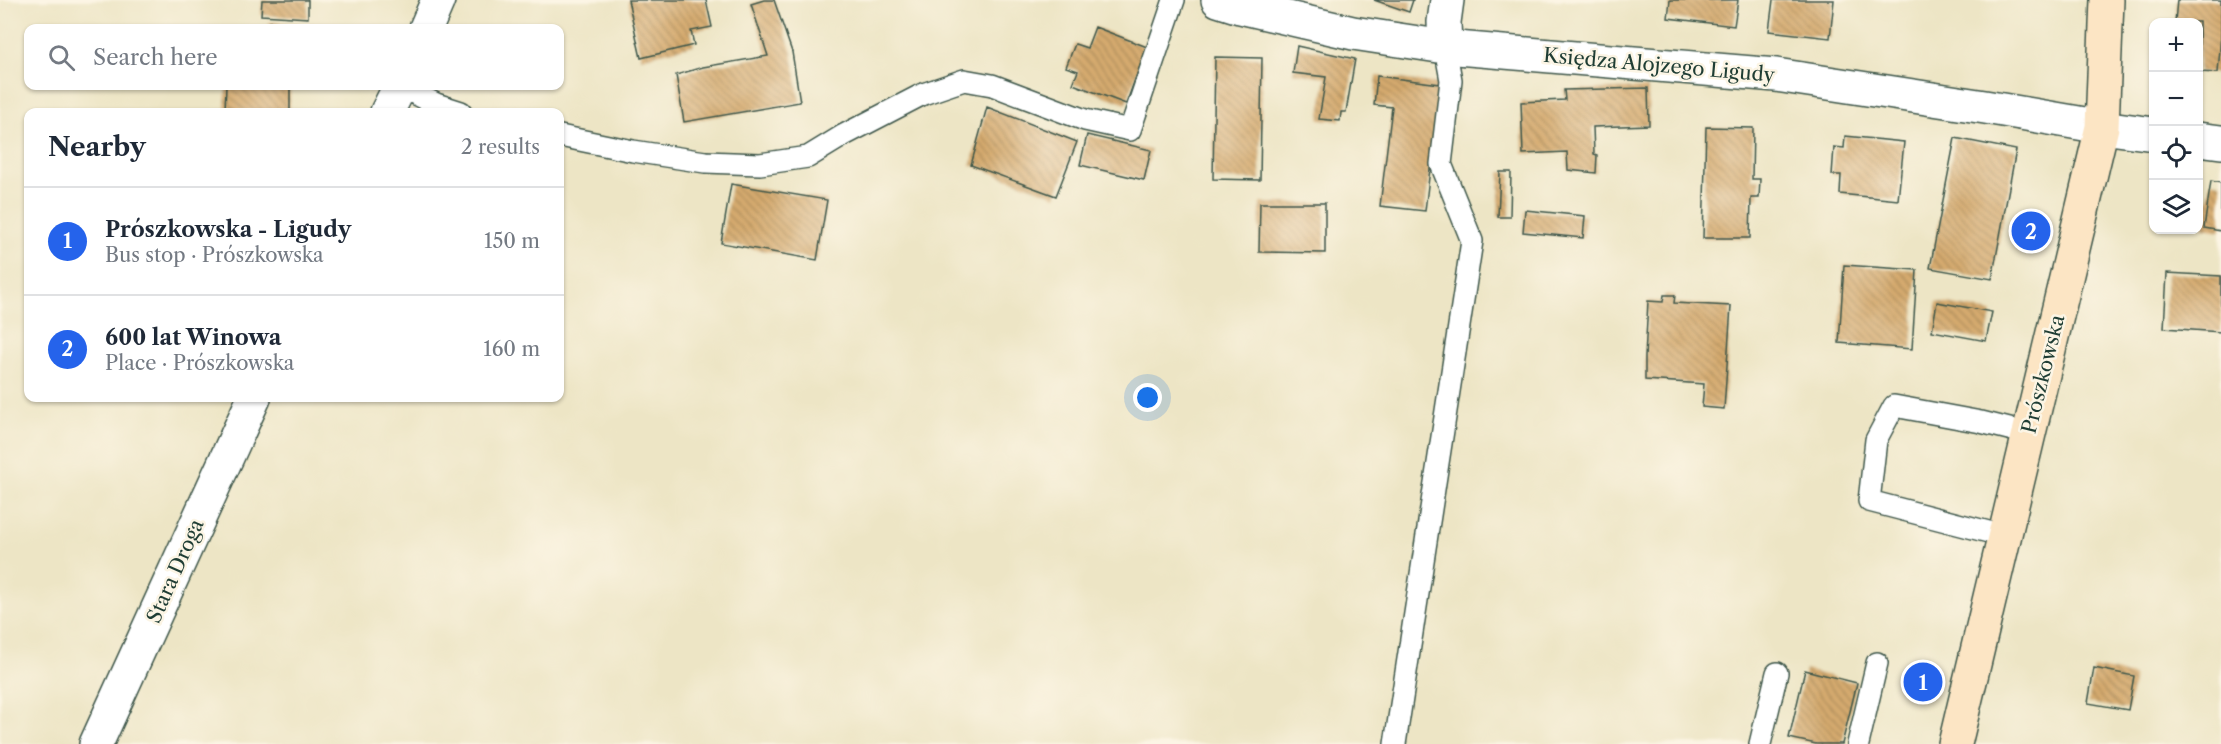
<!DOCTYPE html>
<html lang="en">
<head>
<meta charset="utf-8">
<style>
	body { margin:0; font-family:"Libre Caslon Text",serif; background:#f6f6f7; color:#1f2937 }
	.controls { position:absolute; right:18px; top:18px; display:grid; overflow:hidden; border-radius:12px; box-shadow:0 2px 4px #0004 }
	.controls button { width:54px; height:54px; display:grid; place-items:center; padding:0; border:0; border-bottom:2px solid #e0e1e3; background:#fff; color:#1f2937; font:30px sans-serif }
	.you { position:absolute; left:1148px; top:398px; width:21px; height:21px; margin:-15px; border:4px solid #fff; border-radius:50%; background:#1a73e8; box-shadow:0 0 0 9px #1a73e833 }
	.badge { display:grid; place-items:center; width:39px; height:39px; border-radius:50%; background:#2563eb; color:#fff; font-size:20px; font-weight:700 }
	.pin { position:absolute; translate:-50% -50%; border:3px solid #fff; box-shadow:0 2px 6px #0006 }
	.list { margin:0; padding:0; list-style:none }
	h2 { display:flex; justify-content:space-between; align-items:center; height:78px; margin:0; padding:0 24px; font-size:26px }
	h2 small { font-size:20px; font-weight:400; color:#747a83 }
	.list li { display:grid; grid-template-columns:39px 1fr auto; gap:18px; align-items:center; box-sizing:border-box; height:108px; padding:0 24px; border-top:2px solid #e0e1e3 }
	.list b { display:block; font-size:22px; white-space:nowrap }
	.list p { margin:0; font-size:20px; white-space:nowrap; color:#747a83 }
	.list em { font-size:20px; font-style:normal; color:#747a83 }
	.icon { flex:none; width:33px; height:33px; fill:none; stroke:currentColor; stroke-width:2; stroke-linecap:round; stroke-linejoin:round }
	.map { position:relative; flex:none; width:2221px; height:744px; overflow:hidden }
	.search { position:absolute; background:#fff; box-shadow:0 2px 4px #0004; left:24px; top:24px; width:540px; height:66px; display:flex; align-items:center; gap:15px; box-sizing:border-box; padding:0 21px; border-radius:12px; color:#747a83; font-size:22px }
	.panel { position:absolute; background:#fff; box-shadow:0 2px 4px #0004; left:24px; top:108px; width:540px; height:294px; border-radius:12px }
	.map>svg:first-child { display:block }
	.building { fill:url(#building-back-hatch) }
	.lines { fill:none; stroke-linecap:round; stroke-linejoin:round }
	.service-casing { stroke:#3e564a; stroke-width:24 }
	.minor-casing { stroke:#3e564a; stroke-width:36 }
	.secondary-casing { stroke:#3e564a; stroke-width:36 }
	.service { stroke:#fff; stroke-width:21 }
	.minor { stroke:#fff; stroke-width:33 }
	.secondary { stroke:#fce5c4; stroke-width:33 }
	.labels { text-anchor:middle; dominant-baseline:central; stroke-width:5; stroke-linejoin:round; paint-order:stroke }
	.street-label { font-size:20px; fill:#1f3d34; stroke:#fcf5e5 }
</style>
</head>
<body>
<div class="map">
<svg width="2221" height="744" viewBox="0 0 2221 744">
	<defs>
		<pattern id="building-back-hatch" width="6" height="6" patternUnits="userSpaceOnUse" patternTransform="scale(1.5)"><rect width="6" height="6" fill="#d5aa6e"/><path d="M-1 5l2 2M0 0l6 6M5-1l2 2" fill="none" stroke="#ac8c5b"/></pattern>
	</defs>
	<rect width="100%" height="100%" fill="#fcf5e5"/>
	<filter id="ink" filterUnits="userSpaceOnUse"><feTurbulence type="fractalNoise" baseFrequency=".0167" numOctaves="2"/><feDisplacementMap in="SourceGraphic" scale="12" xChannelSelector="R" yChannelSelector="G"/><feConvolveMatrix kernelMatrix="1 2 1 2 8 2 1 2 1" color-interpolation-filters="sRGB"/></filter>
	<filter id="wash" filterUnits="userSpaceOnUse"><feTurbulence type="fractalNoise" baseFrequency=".008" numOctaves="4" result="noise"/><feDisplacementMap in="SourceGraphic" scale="24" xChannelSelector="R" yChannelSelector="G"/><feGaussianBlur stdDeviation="1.35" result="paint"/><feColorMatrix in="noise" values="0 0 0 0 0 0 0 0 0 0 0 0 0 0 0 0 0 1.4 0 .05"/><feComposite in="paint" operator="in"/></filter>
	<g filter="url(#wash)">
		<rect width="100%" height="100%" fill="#ede5c5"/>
		<g id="blocks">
			<path class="building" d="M262,0H308V18L261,15Z
				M628,0H706L712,27L691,31L694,45L641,58Z
				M764,0H774L792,52L800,102L684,122L676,75L703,67L768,56L751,4Z
				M1374,0H1413L1409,12Z
				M1670,0H1738L1734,26L1668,18Z
				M1773,0H1834L1830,38L1769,31Z
				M2177,0H2221V35L2218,73L2199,72V22H2175Z
				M269,22L317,25V28H269Z
				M1095,27L1147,47L1126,104L1073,84L1078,71L1066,67L1075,44L1087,48Z
				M1297,46L1355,59L1346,112H1341L1340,121L1319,119L1326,77L1293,73Z
				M1215,57L1262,58L1260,180L1213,179Z
				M1377,76L1440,84L1425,211L1380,206L1392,107L1374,105Z
				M226,86H290V112L225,110Z
				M1648,88L1649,125L1593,127L1594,154L1597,155L1596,173L1568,170L1567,152L1523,154L1521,102L1565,100L1564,90Z
				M987,107L1077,142L1056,196L971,165Z
				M1706,127L1753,128L1752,179H1760L1759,198H1751L1750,238H1703Z
				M1087,135L1151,150L1144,180L1080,165Z
				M1845,136L1904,142L1898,200L1840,194L1841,175H1832L1834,147L1844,148Z
				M1955,138L2016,150L1992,279L1930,268Z
				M1500,172H1511L1510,217H1498Z
				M2211,181L2221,183V231L2204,228Z
				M731,184L827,200L817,260L721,243Z
				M1260,203H1325V253L1259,252Z
				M1525,210L1585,216L1583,238L1523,232Z
				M1844,265L1917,270L1912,349L1839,343Z
				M2167,273L2221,276V332L2164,328Z
				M1664,295H1675L1674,303L1731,306L1724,409L1702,407L1704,384L1645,380V357L1648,301L1663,302Z
				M1937,302L1992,312L1986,341L1932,331Z
				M2094,668L2134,676L2128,710L2088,703Z
				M1805,670L1857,683L1842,744H1816L1789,738Z"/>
		</g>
	</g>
	<g filter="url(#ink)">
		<use href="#blocks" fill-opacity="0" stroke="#3e564a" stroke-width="1.5"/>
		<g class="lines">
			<g class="service-casing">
				<path id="service" d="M400,86L436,104L461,112
					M560,136L633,151L705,162L760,164L808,157L844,135L923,94L964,80L992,85L1085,120L1130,130L1174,0
					M2004,536L1869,501L1876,440L1894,406L1981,422L2029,434
					M1395,744L1472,241L1441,164L1451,80L1445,47
					M1760,744L1777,673
					M1858,744L1877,663"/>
			</g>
			<g class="minor-casing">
				<path id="minor" d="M1218,0L1240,7L1353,33L1445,47L1776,75L1985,107L2102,127L2154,134
					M426,28L438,0
					M1445,47L1444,22L1447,0
					M387,112L400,86
					M2198,139L2221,142
					M96,744L254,398"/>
			</g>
			<g class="secondary-casing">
				<path id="secondary" d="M1955,744L2102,127L2107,0"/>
			</g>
			<use href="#service" class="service"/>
			<use href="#minor" class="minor"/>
			<use href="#secondary" class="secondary"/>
		</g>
	</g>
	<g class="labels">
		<g class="street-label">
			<text transform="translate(1659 65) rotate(5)">Księdza Alojzego Ligudy</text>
			<text transform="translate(2043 374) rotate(-76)">Prószkowska</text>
			<text transform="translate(175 571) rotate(-66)">Stara Droga</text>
		</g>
	</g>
</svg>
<div class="controls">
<button>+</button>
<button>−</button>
<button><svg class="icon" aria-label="locate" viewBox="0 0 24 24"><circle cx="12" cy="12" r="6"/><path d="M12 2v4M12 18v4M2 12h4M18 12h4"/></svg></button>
<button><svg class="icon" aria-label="layers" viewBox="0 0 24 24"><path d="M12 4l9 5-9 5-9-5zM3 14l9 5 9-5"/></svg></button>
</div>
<div class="you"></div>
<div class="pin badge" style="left:1923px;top:682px">1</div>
<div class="pin badge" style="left:2031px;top:231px">2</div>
<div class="search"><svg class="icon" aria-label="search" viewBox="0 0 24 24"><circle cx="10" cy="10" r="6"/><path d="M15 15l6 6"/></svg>Search here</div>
<section class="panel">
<h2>Nearby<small>2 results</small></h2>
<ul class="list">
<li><span class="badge">1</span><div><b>Prószkowska - Ligudy</b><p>Bus stop · Prószkowska</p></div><em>150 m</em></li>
<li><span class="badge">2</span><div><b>600 lat Winowa</b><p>Place · Prószkowska</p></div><em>160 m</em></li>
</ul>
</section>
</div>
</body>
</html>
